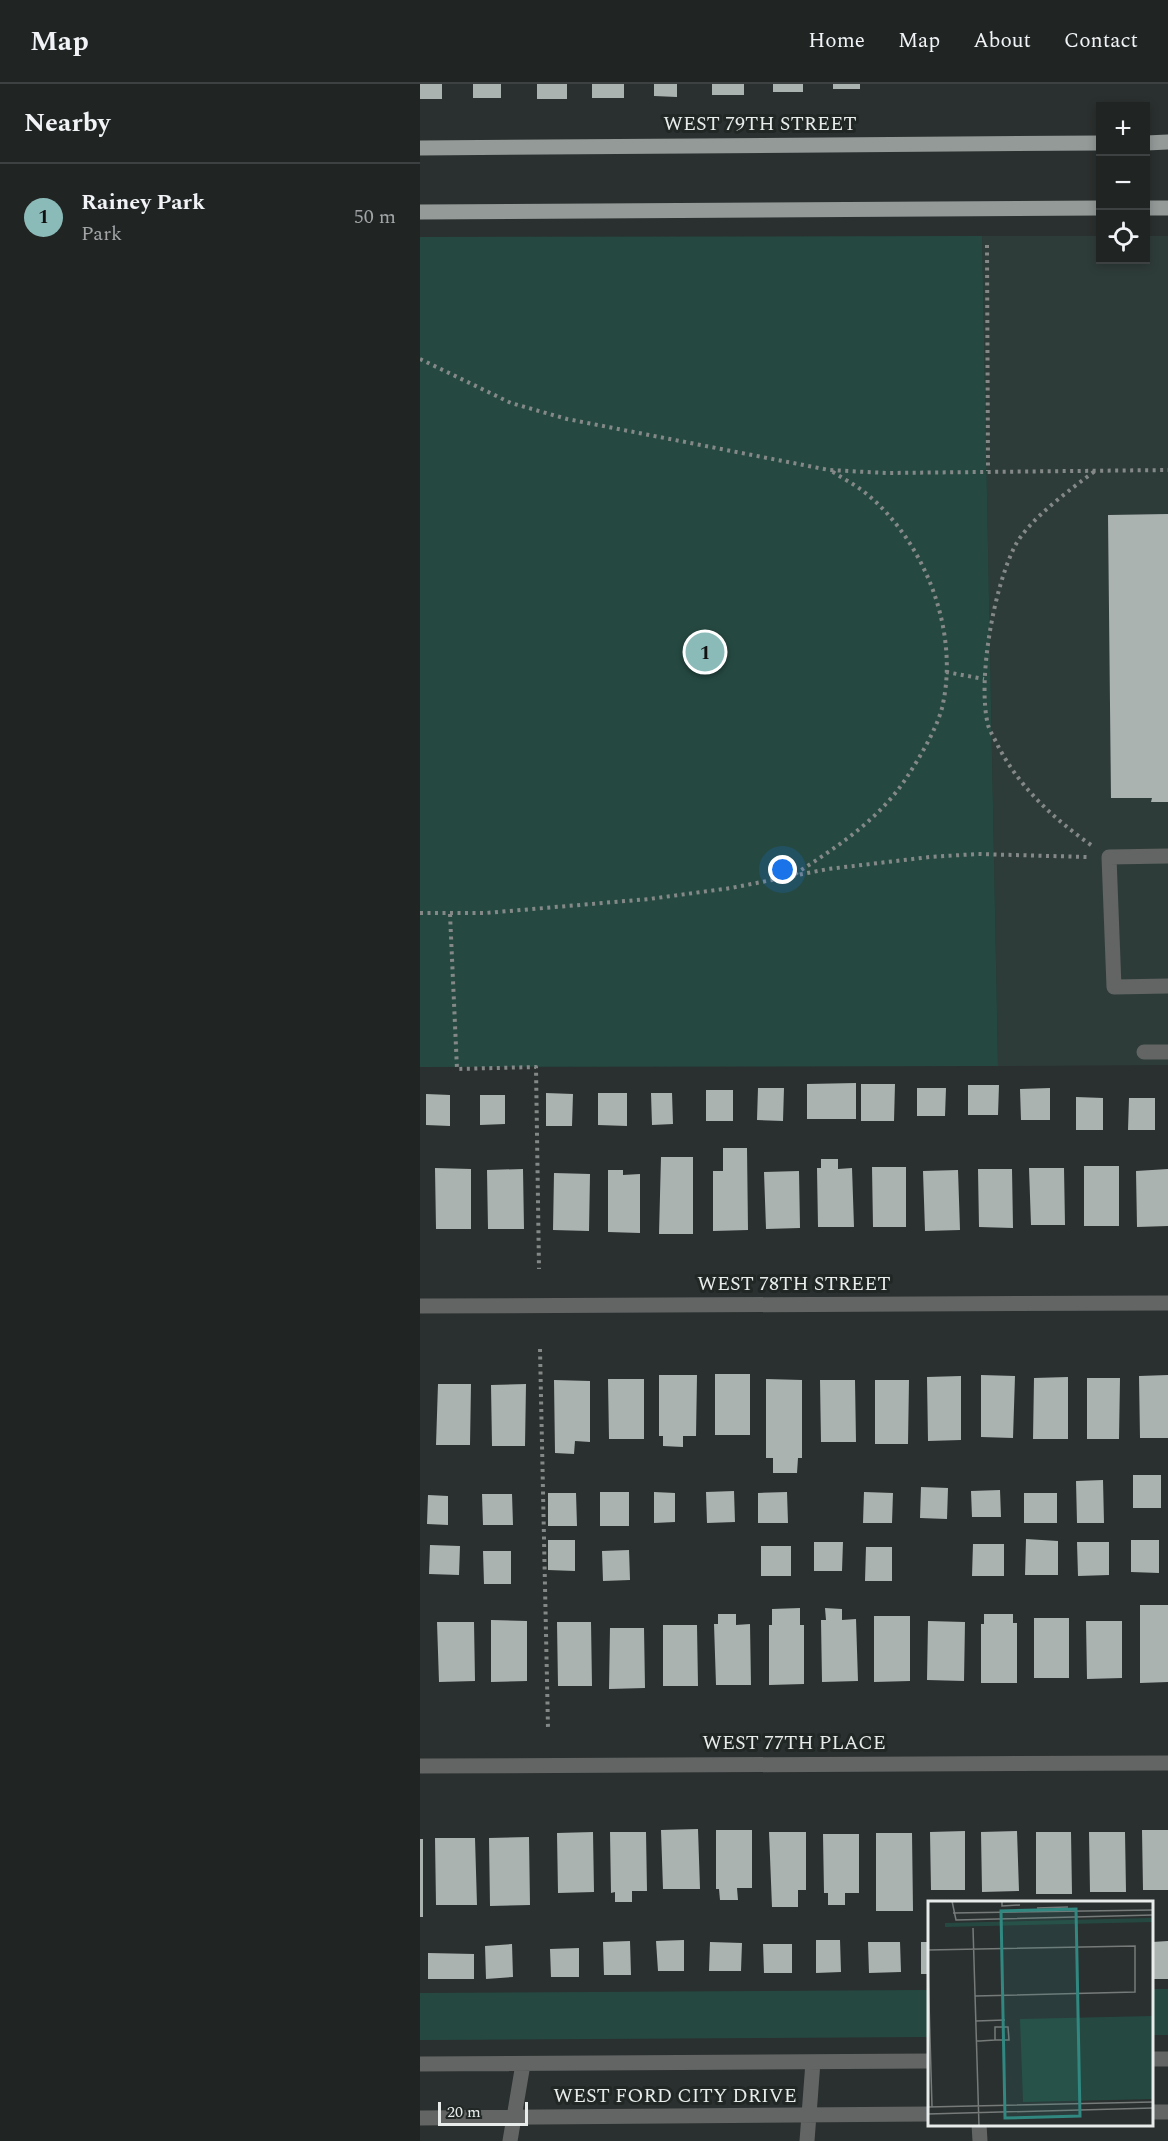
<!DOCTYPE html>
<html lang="en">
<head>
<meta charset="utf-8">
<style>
	body { margin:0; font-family:Spectral,serif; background:#2d3030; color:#f1f3f6 }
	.controls { position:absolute; right:18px; top:18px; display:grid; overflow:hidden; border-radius:0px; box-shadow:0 3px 9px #0003 }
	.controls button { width:54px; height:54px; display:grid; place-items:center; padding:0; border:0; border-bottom:2px solid #3d4141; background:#202423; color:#f1f3f6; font:30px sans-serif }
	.scale { position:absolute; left:18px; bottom:15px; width:90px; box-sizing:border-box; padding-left:6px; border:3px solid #e8eceb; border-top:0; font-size:16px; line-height:21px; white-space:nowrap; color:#e8eceb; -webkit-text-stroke:4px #202725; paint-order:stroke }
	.you { position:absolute; left:363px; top:786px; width:21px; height:21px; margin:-15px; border:4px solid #fff; border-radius:50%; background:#1a73e8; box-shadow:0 0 0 9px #1a73e833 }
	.badge { display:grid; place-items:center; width:39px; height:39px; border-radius:50%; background:#8bbbb9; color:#111; font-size:20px; font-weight:700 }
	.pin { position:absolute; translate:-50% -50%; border:3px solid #fff; box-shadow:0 2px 6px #0006 }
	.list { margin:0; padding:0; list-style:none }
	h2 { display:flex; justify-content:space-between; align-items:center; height:78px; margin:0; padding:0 24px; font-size:26px }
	h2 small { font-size:20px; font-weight:400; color:#a2a4a6 }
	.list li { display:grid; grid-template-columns:39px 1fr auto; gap:18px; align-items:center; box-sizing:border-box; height:108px; padding:0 24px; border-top:2px solid #3d4141 }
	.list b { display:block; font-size:22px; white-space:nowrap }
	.list p { margin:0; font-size:20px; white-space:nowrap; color:#a2a4a6 }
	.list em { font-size:20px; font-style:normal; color:#a2a4a6 }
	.icon { flex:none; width:33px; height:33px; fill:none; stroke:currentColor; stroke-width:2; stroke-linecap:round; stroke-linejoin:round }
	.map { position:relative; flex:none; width:748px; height:2057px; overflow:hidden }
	header { display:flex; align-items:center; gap:36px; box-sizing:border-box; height:84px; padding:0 30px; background:#202423; border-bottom:2px solid #3d4141 }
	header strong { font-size:28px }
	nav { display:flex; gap:33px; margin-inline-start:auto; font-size:21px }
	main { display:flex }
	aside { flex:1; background:#202423 }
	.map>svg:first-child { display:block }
	.built { fill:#2e3c39 }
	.green { fill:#254941 }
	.building { fill:#abb3b1 }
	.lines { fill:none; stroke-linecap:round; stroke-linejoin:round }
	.path { stroke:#848988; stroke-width:4; stroke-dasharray:3 4.5; stroke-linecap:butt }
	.minor { stroke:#626564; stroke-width:15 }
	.major { stroke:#939a98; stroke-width:15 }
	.labels { text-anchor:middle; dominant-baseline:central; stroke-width:6; stroke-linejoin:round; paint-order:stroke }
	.street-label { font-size:20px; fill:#e8eceb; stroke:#202725 }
	.inset-road { fill:none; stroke:#767b7a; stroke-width:1.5 }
	.view { fill:#308881; fill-opacity:0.15; stroke:#308881; stroke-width:3 }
	.inset-edge { fill:none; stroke:#e8eceb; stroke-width:3 }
</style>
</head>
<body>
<header>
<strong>Map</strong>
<nav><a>Home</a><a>Map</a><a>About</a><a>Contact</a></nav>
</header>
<main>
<aside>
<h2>Nearby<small></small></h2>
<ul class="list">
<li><span class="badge">1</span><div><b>Rainey Park</b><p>Park</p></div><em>50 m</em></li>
</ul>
</aside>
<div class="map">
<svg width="748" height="2057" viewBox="0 0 748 2057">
	<rect width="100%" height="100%" fill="#2a302f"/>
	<path class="built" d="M562,152H680V176H726V152H748V981L578,982Z"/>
	<path class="green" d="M562,152L578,982L0,983V153Z
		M732,1905H748V1951H732Z
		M509,1906V1953L0,1956V1909Z"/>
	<path class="building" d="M0,0H22V15H0Z
		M53,0H81V14H53Z
		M117,0H147V15H117Z
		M172,0H204V14H172Z
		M234,0H257V13L234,12Z
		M292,0H324V11H292Z
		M353,0H383V8H353Z
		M413,0H440V5H413Z
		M748,430V718H731L732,714H691L688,431Z
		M436,999V1035H387V1000Z
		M441,1000H475L474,1037H441Z
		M548,1001H579L578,1031H548Z
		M338,1004H364L363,1037L337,1036Z
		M497,1004H526L525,1032H497Z
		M630,1004V1036H601L600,1005Z
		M286,1006H313V1037H286Z
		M126,1009L153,1010L152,1042H126Z
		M178,1009H207V1042L178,1041Z
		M231,1009H252L253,1040L232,1041Z
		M6,1010L30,1011V1042L6,1041Z
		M60,1011H85V1040L60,1041Z
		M656,1013L683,1014V1046H656Z
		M709,1014H735V1046H708Z
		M303,1064H327L328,1146L293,1147V1087H303Z
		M241,1073H273V1150H239Z
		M401,1075H418V1085L432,1084L434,1143H398L397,1084H401Z
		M664,1082H699V1142H664Z
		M452,1083H486V1143H453Z
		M15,1084L51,1085V1145H16Z
		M609,1084H644L645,1141H611Z
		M103,1085L104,1145H68L67,1086Z
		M558,1085H592L593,1144L559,1143Z
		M748,1085V1142L717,1143L716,1087Z
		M188,1086H203V1091L220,1090V1149L188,1148Z
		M538,1086L540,1146L505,1147L503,1087Z
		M379,1087L380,1144L346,1145L344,1088Z
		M134,1089L170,1090L169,1147L133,1146Z
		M295,1290H330V1351H295Z
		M239,1291H277L276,1352H263V1363L243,1362V1352H239Z
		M561,1291L595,1292L593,1354L561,1353Z
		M748,1291V1354H720L719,1292Z
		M541,1292V1356L508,1357L507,1293Z
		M648,1293V1355H613L614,1294Z
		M667,1294H700L699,1355H667Z
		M188,1295H224V1355H189Z
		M346,1295L382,1296V1374H378L377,1389H353V1374H346Z
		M134,1296L170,1297V1358L155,1357L154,1370L135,1369Z
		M400,1296H435L436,1358H401Z
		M455,1296H489L488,1360H455Z
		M18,1300H51L50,1361H16Z
		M106,1300L105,1362H72L71,1301Z
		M713,1391H741V1424H713Z
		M683,1396L684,1439H657L656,1397Z
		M501,1403L528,1404L527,1435L500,1434Z
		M580,1406L581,1433H552L551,1407Z
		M314,1407L315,1438L287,1439L286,1408Z
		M180,1408H209V1442H180Z
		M234,1408L255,1409V1438L234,1439Z
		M367,1408L368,1439H338V1409Z
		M444,1408L473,1409L472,1439H443Z
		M128,1409H156L157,1442H128Z
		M604,1409H637V1439H604Z
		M62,1410H92L93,1441H63Z
		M8,1411L28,1412V1441L7,1440Z
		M606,1455L638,1457V1491H605Z
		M128,1456H155V1487L128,1486Z
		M711,1456H739V1489L711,1488Z
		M394,1458H423L422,1487H394Z
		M657,1458H689V1491L658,1492Z
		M553,1460H584V1492H552Z
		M10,1461L40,1462L39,1491L9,1490Z
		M341,1462H371V1492H341Z
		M446,1463H472V1497H445Z
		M209,1466L210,1496L183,1497L182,1467Z
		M63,1467H91V1500H64Z
		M720,1521H748V1598L720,1599Z
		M380,1524V1541H384V1600L349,1601V1541H352V1525Z
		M405,1524L422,1525V1536L436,1535L438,1597L402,1598L401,1536H406Z
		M298,1530H316V1541L330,1540L331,1601H296L294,1540H298Z
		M564,1530H593V1539H597V1599H561V1540H564Z
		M454,1532H490V1597L454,1598Z
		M614,1534H649V1594H614Z
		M71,1536L107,1537V1597L71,1598Z
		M508,1537L545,1538L544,1597L507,1596Z
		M666,1537H702V1594L667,1595Z
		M17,1538H54L55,1597L19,1598Z
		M137,1538H171L172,1602H138Z
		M243,1541H277L278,1602H243Z
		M190,1544H224L225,1604L189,1605Z
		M278,1745L280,1805H243L241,1746Z
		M296,1746H332V1804H317L318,1816H300L299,1805H296Z
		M722,1746H748V1806H723Z
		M545,1747V1806H511L510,1748Z
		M597,1747L599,1807L562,1808L561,1748Z
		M173,1748L174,1808L138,1809L137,1749Z
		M190,1748H226L227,1807H212V1818H195V1808L191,1809Z
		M349,1748H386V1806H378V1823H352Z
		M616,1748H651L652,1810H616Z
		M669,1748H705L706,1808H670Z
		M456,1749H492L493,1827H456Z
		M403,1750H439V1809H425V1821H408V1809H404Z
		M109,1753L110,1821L70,1822L69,1754Z
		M15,1754H55L57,1821H16Z
		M0,1755H3V1833H0Z
		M264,1856V1887H238L236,1857Z
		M396,1856H420L421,1888L396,1889Z
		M210,1857L211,1891H184L183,1858Z
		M748,1857V1895H732V1858Z
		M290,1858L322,1859L321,1887H289Z
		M448,1858H480L481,1888L449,1889Z
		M501,1858H509V1890H501Z
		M92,1860L93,1893L66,1895L65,1862Z
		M343,1860H372V1889H344Z
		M159,1864V1893H131L130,1865Z
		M8,1869L54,1870V1895H8Z"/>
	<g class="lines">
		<path class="path" d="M567,161L568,387
			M0,275L91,319L147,335L409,386L466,389L748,386
			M526,588L564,595
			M671,761C633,734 600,704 578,662C575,655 570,648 568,641C557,596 574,503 595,462C609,435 651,405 675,387
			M375,790C417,763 459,736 487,693C500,673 516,646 522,624C540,549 506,460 448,411C436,401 422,394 410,386
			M0,829H66L229,815L311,804L408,785L510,773L557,770L667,773
			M30,830L37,985L116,983L119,1185
			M120,1265L128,1644"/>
		<path class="minor" d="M748,772L689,773L694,903L748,902
			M724,968H748
			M0,1222L748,1219
			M0,1682L748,1679
			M732,1975H748
			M0,1980L509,1977
			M732,2028H748
			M0,2034L509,2030
			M559,2040L560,2057
			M90,2057L103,1980
			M387,2057L393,1978"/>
		<path class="major" d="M726,59L748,58
			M0,64L680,59
			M726,124H748
			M0,128L680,124"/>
	</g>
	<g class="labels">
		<g class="street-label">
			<text x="340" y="40">WEST 79TH STREET</text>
			<text x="374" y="1200">WEST 78TH STREET</text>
			<text x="374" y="1659">WEST 77TH PLACE</text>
			<text x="255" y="2012">WEST FORD CITY DRIVE</text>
		</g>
	</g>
	<g transform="translate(508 1817)">
		<rect width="225" height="225" fill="#2a302f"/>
		<path d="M225,17V21L17,26V22ZM225,115V198L95,201L92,118Z" fill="#254941"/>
		<path class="inset-road" d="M24,0L28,19L225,14M74,0V5L92,4M109,7L140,6M25,12L225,9M45,27L51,225M0,49L207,45V91L47,95M0,66L4,206M48,120L77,119M49,140H52L67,139H81L80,126H67V139M0,206L225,201M0,213L225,207"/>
		<path class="view" d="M148,8L152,215L77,217L73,10Z"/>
		<rect width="225" height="225" class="inset-edge"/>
	</g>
</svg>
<div class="controls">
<button>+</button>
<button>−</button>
<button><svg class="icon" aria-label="locate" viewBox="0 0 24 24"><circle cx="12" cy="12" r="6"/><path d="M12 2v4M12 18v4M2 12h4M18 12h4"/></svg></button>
</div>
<div class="scale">20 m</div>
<div class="you"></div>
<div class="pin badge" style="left:285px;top:568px">1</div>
</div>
</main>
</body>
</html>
